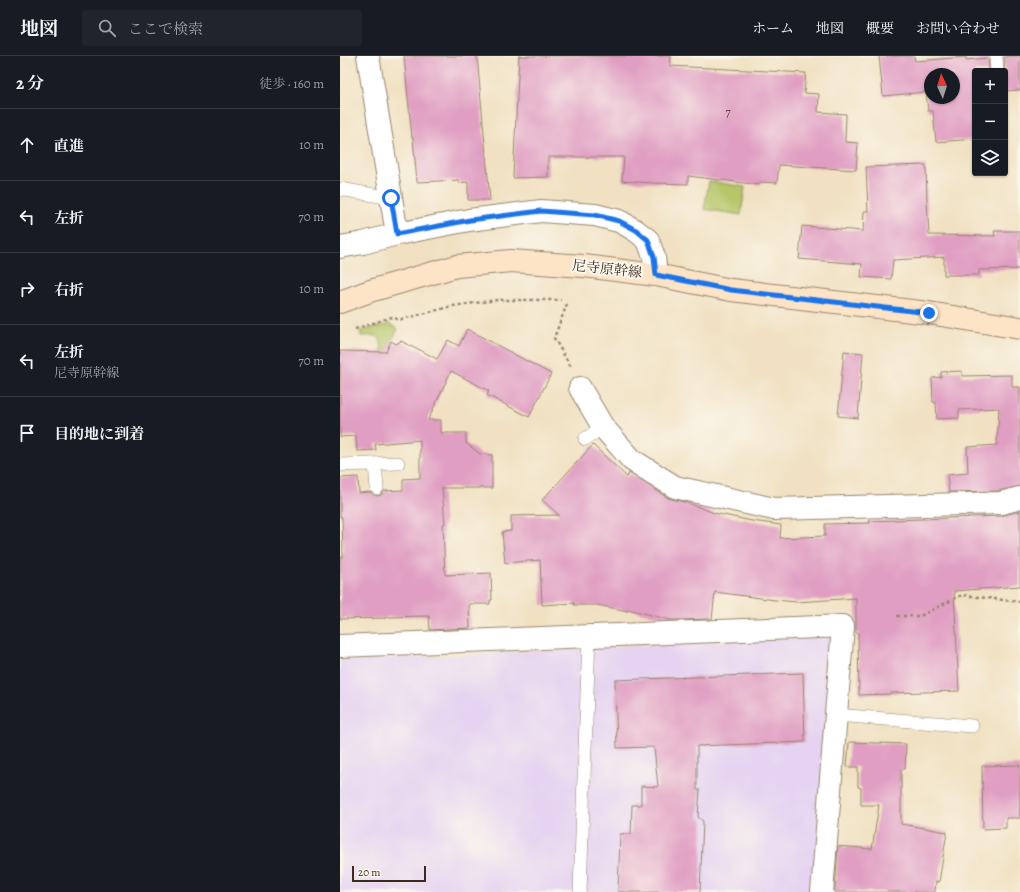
<!DOCTYPE html>
<html lang="ja">
<head>
<meta charset="utf-8">
<style>
	body { margin:0; font-family:Alegreya,"Noto Serif JP",serif; background:#20242c; color:#f1f3f6 }
	.controls { position:absolute; right:12px; top:12px; display:grid; overflow:hidden; border-radius:4px; box-shadow:0 1px 3px #0004 }
	.controls button { width:36px; height:36px; display:grid; place-items:center; padding:0; border:0; border-bottom:1px solid #363941; background:#171b24; color:#f1f3f6; font:20px sans-serif }
	.compass { position:absolute; left:584px; top:12px; width:36px; height:36px; border-radius:50%; background:#171b24; box-shadow:0 1px 3px #0004; rotate:356deg }
	.scale { position:absolute; left:12px; bottom:10px; width:74px; box-sizing:border-box; padding-left:4px; border:2px solid #3b2a1e; border-top:0; font-size:11px; line-height:14px; white-space:nowrap; color:#3b2a1e; -webkit-text-stroke:3px #fbf7ec; paint-order:stroke }
	.stop { position:absolute; width:12px; height:12px; margin:-9px; border:3px solid #1a73e8; border-radius:50%; background:#fff }
	.stop.end { background:#1a73e8; border-color:#fff; box-shadow:0 1px 4px #0008 }
	.list { margin:0; padding:0; list-style:none }
	h2 { display:flex; justify-content:space-between; align-items:center; height:52px; margin:0; padding:0 16px; font-size:17px }
	h2 small { font-size:13px; font-weight:400; color:#9ea1a6 }
	.list li { display:grid; grid-template-columns:26px 1fr auto; gap:12px; align-items:center; box-sizing:border-box; height:72px; padding:0 16px; border-top:1px solid #363941 }
	.list b { display:block; font-size:15px; white-space:nowrap }
	.list p { margin:0; font-size:13px; white-space:nowrap; color:#9ea1a6 }
	.list em { font-size:13px; font-style:normal; color:#9ea1a6 }
	.icon { flex:none; width:22px; height:22px; fill:none; stroke:currentColor; stroke-width:2; stroke-linecap:round; stroke-linejoin:round }
	.map { position:relative; flex:none; width:680px; height:836px; overflow:hidden }
	header { display:flex; align-items:center; gap:24px; box-sizing:border-box; height:56px; padding:0 20px; background:#171b24; border-bottom:1px solid #363941 }
	header strong { font-size:19px }
	nav { display:flex; gap:22px; margin-inline-start:auto; font-size:14px }
	.search { width:280px; height:36px; background:#20242c; display:flex; align-items:center; gap:10px; box-sizing:border-box; padding:0 14px; border-radius:4px; color:#9ea1a6; font-size:15px }
	main { display:flex }
	aside { flex:1; background:#171b24 }
	.map>svg:first-child { display:block }
	.built { fill:#e5d3f1 }
	.green { fill:#b6c669; stroke:#787844 }
	.building { fill:#e09ec2; fill-rule:evenodd }
	.lines { fill:none; stroke-linecap:round; stroke-linejoin:round }
	.lane-casing { stroke:#968670; stroke-width:14 }
	.street-casing { stroke:#968670; stroke-width:24 }
	.secondary-casing { stroke:#968670; stroke-width:24 }
	.path { stroke:#968670; stroke-width:2.5; stroke-dasharray:3 3; stroke-linecap:butt }
	.lane { stroke:#fff; stroke-width:13 }
	.street { stroke:#fff; stroke-width:22 }
	.secondary { stroke:#fee4c6; stroke-width:22 }
	.route { stroke:#1a73e8; stroke-width:5 }
	.labels { text-anchor:middle; dominant-baseline:central; stroke-width:4; stroke-linejoin:round; paint-order:stroke }
	.number-label { font-size:12px; fill:#644747 }
	.street-label { font-size:14px; fill:#3b2a1e; stroke:#fbf7ec }
</style>
</head>
<body>
<header>
<strong>地図</strong>
<div class="search"><svg class="icon" aria-label="search" viewBox="0 0 24 24"><circle cx="10" cy="10" r="6"/><path d="M15 15l6 6"/></svg>ここで検索</div>
<nav><a>ホーム</a><a>地図</a><a>概要</a><a>お問い合わせ</a></nav>
</header>
<main>
<aside>
<h2>2 分<small>徒歩 · 160 m</small></h2>
<ul class="list">
<li><svg class="icon" aria-label="ahead" viewBox="0 0 24 24"><path d="M12 20V5M6 11l6-6 6 6"/></svg><div><b>直進</b></div><em>10 m</em></li>
<li><svg class="icon" aria-label="left" viewBox="0 0 24 24"><path d="M17 20v-9H6M10 6l-5 5 5 5"/></svg><div><b>左折</b></div><em>70 m</em></li>
<li><svg class="icon" aria-label="right" viewBox="0 0 24 24"><path d="M7 20v-9h11M14 6l5 5-5 5"/></svg><div><b>右折</b></div><em>10 m</em></li>
<li><svg class="icon" aria-label="left" viewBox="0 0 24 24"><path d="M17 20v-9H6M10 6l-5 5 5 5"/></svg><div><b>左折</b><p>尼寺原幹線</p></div><em>70 m</em></li>
<li><svg class="icon" aria-label="arrive" viewBox="0 0 24 24"><path d="M6 21V4h12l-3 4 3 4H6"/></svg><div><b>目的地に到着</b></div></li>
</ul>
</aside>
<div class="map">
<svg width="680" height="836" viewBox="0 0 680 836">
	<rect width="100%" height="100%" fill="#fbf7ec"/>
	<filter id="ink" filterUnits="userSpaceOnUse"><feTurbulence type="fractalNoise" baseFrequency=".025" numOctaves="2"/><feDisplacementMap in="SourceGraphic" scale="8" xChannelSelector="R" yChannelSelector="G"/><feConvolveMatrix kernelMatrix="1 2 1 2 8 2 1 2 1" color-interpolation-filters="sRGB"/></filter>
	<filter id="wash" filterUnits="userSpaceOnUse"><feTurbulence type="fractalNoise" baseFrequency=".012" numOctaves="4" result="noise"/><feDisplacementMap in="SourceGraphic" scale="16" xChannelSelector="R" yChannelSelector="G"/><feGaussianBlur stdDeviation="0.9" result="paint"/><feColorMatrix in="noise" values="0 0 0 0 0 0 0 0 0 0 0 0 0 0 0 0 0 1.4 0 .05"/><feComposite in="paint" operator="in"/></filter>
	<g filter="url(#wash)">
		<rect width="100%" height="100%" fill="#f1e1c2"/>
		<path class="built" d="M497,580L477,836H0V605Z"/>
		<path class="green" d="M369,125L405,131L401,159L364,153Z
			M50,268L58,273L43,299H42C41,279 41,279 21,280L20,275Z"/>
		<g id="blocks">
			<path class="building" d="M64,0H137L150,144H128V126L119,127V124L77,126L73,82H72Z
				M179,0H331L330,10L466,17L464,37L479,38L478,56L506,58L505,86L518,87L516,114L439,109L437,127L420,126V129L348,120V128L314,127L282,125L284,101H208V121L173,122Z
				M539,0H574L575,5L626,1V4L648,2L649,15H635V83L596,86L593,55H588L586,36L543,40ZM590,18H614V42H590Z
				M680,0V34L665,35L664,1Z
				M586,109L587,144L589,179L655,180L654,175H680V213L639,214V219H604V201L553,204L551,223L521,221L522,208L459,203L462,170L523,175L524,155H528L526,111Z
				M127,273L211,318L189,361L147,339L149,335L111,315L88,364H101V377H126V387L140,398L152,399V432H102L105,468H103L105,519L151,517L152,544H150V548H129L130,572L90,574L89,560L47,561V562L0,563V501H3L2,461H0V422L18,421L19,437L30,436L34,439L38,440L41,439L44,435L63,434V423L80,422V384L35,388L36,394L17,395L16,380L0,381V295L46,296L51,285L56,288L61,285L76,293H78L97,303L108,284L119,290Z
				M504,295L523,297L518,362L498,360Z
				M622,315V320L672,319V331H680V430L659,435L609,436L607,419L628,417L627,391L657,389L659,352L619,354V362L597,363L596,347L593,346L592,322L601,321V316Z
				M253,389L287,421L289,417L328,442L348,447L374,457L412,465L441,469L440,482L485,480V468L530,467L529,465L661,460L680,455V530L614,535L619,635L550,637V638L519,639L518,577H516V542L457,546L435,544L375,536L372,563L339,564H330L288,553V555L257,549H234V547L202,549L200,504L165,507L162,476L171,475V460L219,459L202,444Z
				M463,617L465,686L357,690V734H360L358,761L363,765L360,836H278L280,778H291L292,749H301V730L318,731L314,691L277,692L275,624Z
				M509,686L566,688L565,713H561V768L607,776L599,826L596,825L595,836H495L498,790L532,793L539,749H521V732L518,731V711H507Z
				M680,709V762H666V772L643,773L642,710Z"/>
		</g>
	</g>
	<g filter="url(#ink)">
		<use href="#blocks" fill-opacity="0" stroke="#968670" stroke-width="1"/>
		<g class="lines">
			<g class="lane-casing">
				<path id="lane" d="M656,0L657,15
					M0,133L51,142
					M245,383L263,371
					M35,408L37,432
					M0,409L58,407
					M496,659L632,670
					M240,836L249,580"/>
			</g>
			<g class="street-casing">
				<path id="street" d="M28,0L57,178
					M0,191L23,187L57,178L129,164L201,155L255,159L279,165L295,174L308,184L314,201L316,219
					M240,332L263,371L292,404L335,431L434,453L661,447L680,442
					M0,590L503,570L482,836"/>
			</g>
			<g class="secondary-casing">
				<path id="secondary" d="M0,246L30,235L117,210L171,205L244,210L316,219L391,234L589,257L680,272"/>
			</g>
			<path class="path" d="M227,248L214,282L231,311
				M15,273L52,261L59,264L113,250L157,244H221
				M557,560H580L622,539L680,546"/>
			<use href="#lane" class="lane"/>
			<use href="#street" class="street"/>
			<use href="#secondary" class="secondary"/>
		</g>
	</g>
	<g class="lines" filter="url(#ink)">
		<path class="route" d="M51,142L57,178L130,164L201,155L255,159L279,165L296,174L308,184L314,201L316,219L391,234L589,257"/>
	</g>
	<g class="labels">
		<g class="number-label">
			<text x="388" y="56">7</text>
		</g>
		<g class="street-label">
			<text transform="translate(267 213) rotate(6)">尼寺原幹線</text>
		</g>
	</g>
</svg>
<div class="controls">
<button>+</button>
<button>−</button>
<button><svg class="icon" aria-label="layers" viewBox="0 0 24 24"><path d="M12 4l9 5-9 5-9-5zM3 14l9 5 9-5"/></svg></button>
</div>
<svg class="compass" viewBox="-18 -18 36 36"><path d="M0-13l5 13h-10z" fill="#e53935"/><path d="M0 13l5-13h-10z" fill="#9ea1a6"/></svg>
<div class="scale">20 m</div>
<div class="stop" style="left:51px;top:142px"></div>
<div class="stop end" style="left:589px;top:257px"></div>
</div>
</main>
</body>
</html>
